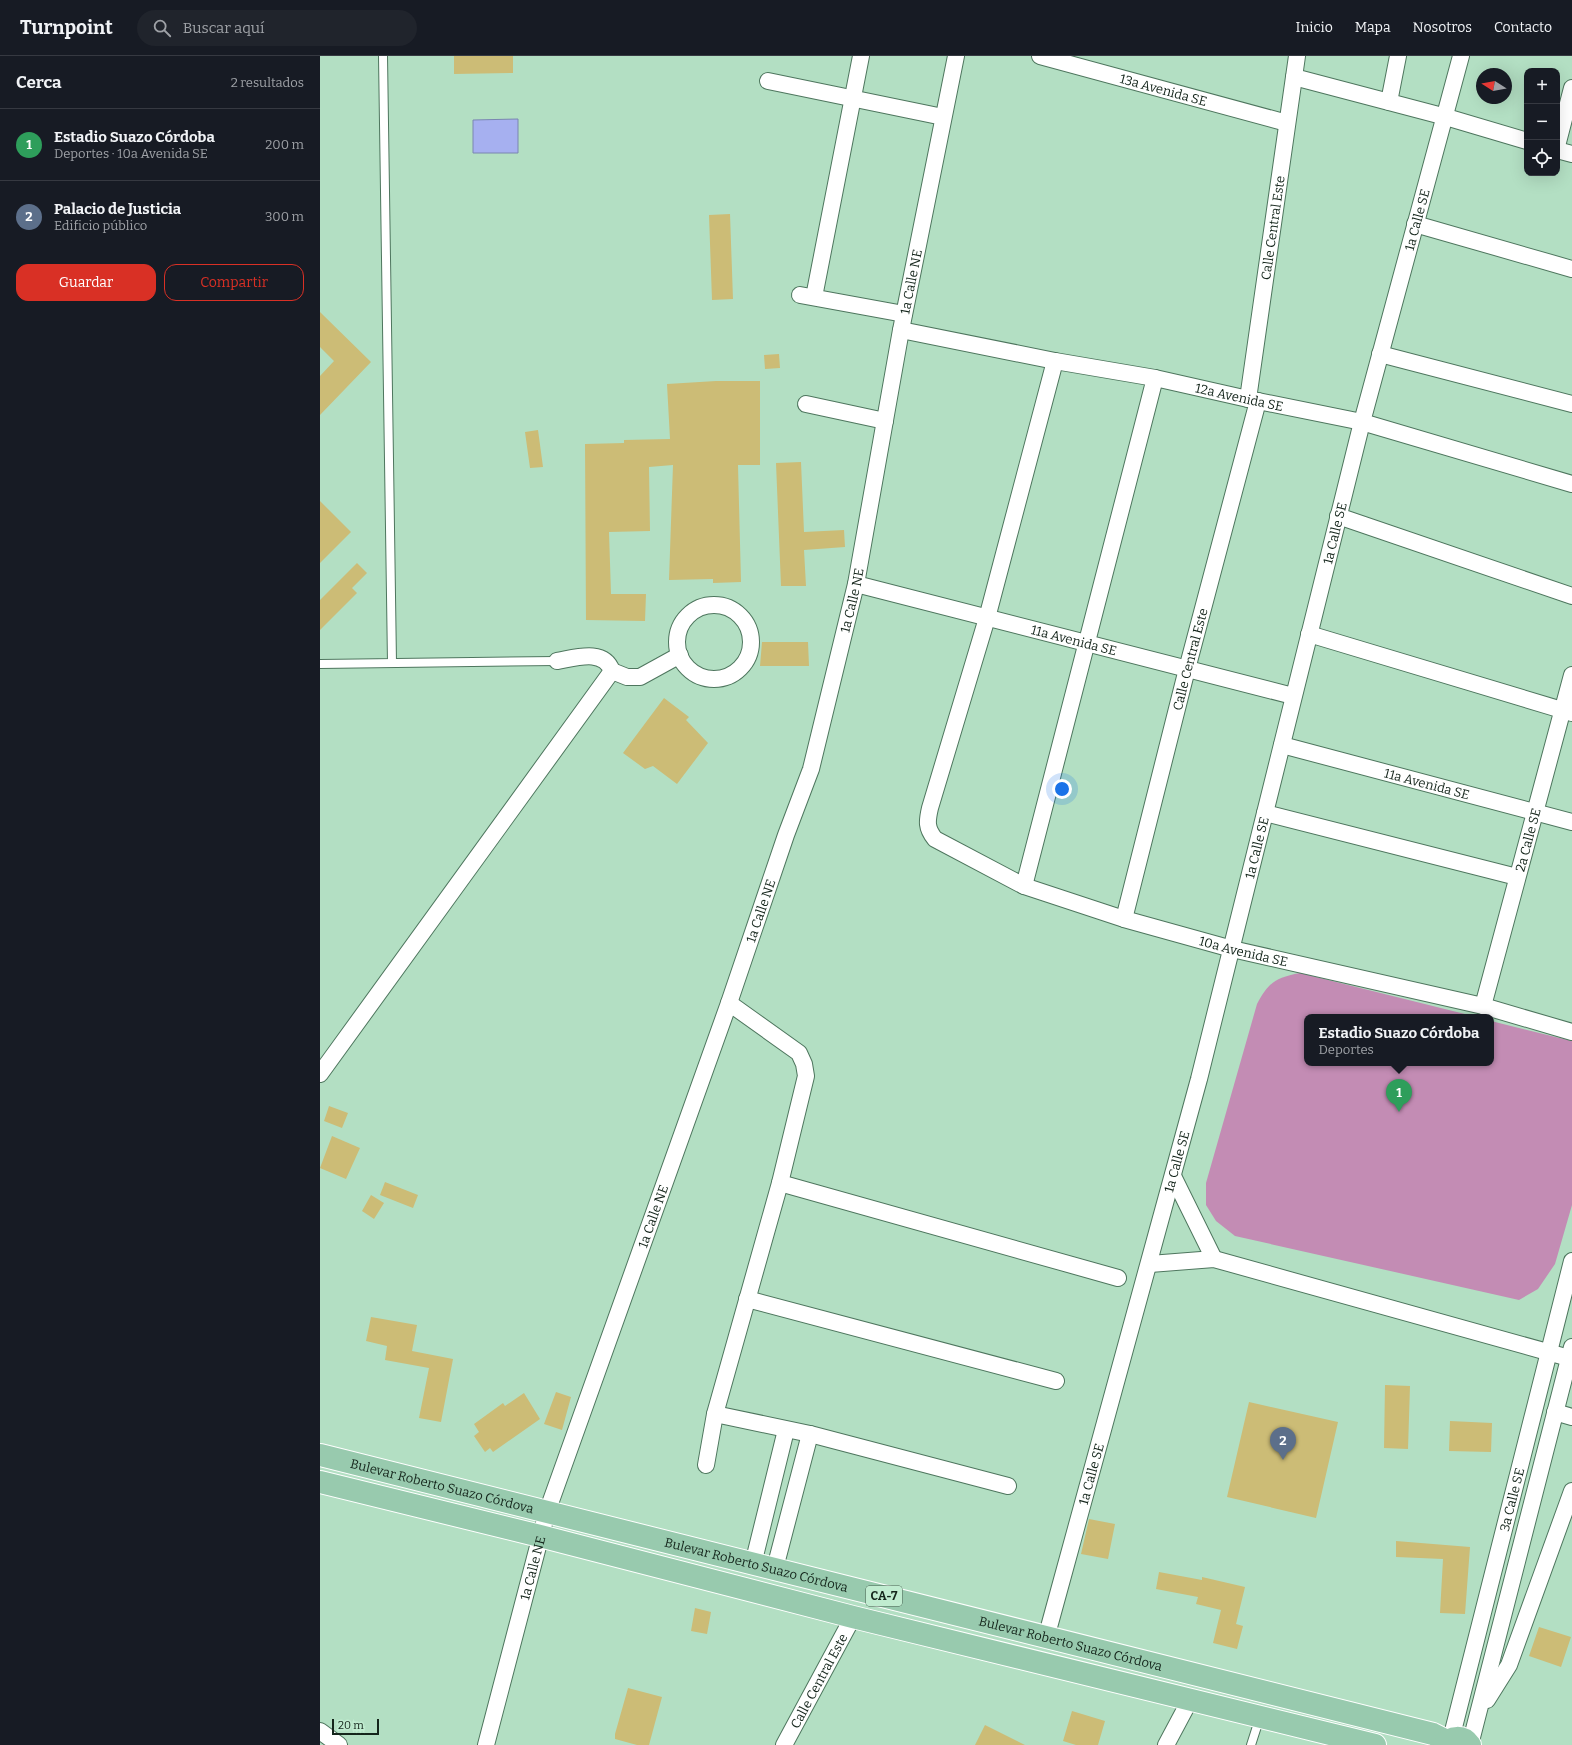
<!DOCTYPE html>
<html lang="es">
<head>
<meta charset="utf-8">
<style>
	body { margin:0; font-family:Bitter,serif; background:#20242c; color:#f1f3f6 }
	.controls { position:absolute; right:12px; top:12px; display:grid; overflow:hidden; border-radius:8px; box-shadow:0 4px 16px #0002 }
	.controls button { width:36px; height:36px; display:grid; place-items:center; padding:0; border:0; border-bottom:1px solid #363941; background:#171b24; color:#f1f3f6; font:20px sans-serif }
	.compass { position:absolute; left:1156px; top:12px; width:36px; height:36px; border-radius:50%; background:#171b24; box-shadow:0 4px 16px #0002; rotate:281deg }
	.scale { position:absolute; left:12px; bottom:10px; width:47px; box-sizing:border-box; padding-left:4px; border:2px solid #14251b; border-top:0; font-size:11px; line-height:14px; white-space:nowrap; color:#14251b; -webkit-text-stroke:3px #c0ecd0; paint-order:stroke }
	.you { position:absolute; left:742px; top:733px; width:14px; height:14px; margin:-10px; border:3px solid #fff; border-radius:50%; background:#1a73e8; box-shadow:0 0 0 6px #1a73e833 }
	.badge { display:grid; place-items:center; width:26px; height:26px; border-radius:50%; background:#d93025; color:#fff; font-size:13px; font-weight:700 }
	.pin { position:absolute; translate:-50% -33px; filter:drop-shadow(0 1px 2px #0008) }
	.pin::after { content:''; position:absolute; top:21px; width:14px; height:12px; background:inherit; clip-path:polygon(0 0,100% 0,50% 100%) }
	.popup { position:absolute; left:984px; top:958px; width:190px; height:52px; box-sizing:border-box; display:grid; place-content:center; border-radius:8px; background:#171b24; filter:drop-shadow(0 1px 3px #0005); font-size:13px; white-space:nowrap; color:#9ea1a6 }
	.popup b { font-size:15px; color:#f1f3f6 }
	.popup::after { content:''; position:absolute; left:50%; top:100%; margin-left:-8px; border:8px solid transparent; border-top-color:#171b24 }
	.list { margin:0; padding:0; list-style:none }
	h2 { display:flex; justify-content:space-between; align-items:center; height:52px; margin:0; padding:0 16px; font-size:17px }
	h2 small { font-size:13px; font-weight:400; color:#9ea1a6 }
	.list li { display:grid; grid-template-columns:26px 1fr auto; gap:12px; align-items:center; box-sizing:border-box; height:72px; padding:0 16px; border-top:1px solid #363941 }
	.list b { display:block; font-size:15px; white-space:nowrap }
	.list p { margin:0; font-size:13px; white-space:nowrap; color:#9ea1a6 }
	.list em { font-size:13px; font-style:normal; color:#9ea1a6 }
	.actions { display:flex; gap:8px; padding:12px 16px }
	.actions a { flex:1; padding:9px 0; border:1px solid #d93025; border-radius:12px; text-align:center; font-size:14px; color:#d93025 }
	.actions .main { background:#d93025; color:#fff }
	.icon { flex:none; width:22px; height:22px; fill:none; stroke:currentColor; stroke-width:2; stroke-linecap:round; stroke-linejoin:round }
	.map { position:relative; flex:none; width:1252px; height:1689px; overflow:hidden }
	header { display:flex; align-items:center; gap:24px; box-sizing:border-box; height:56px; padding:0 20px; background:#171b24; border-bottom:1px solid #363941 }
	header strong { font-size:19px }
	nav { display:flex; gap:22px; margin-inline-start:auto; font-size:14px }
	.search { width:280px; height:36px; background:#20242c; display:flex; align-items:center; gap:10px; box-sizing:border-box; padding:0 14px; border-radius:22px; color:#9ea1a6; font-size:15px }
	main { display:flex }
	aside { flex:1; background:#171b24 }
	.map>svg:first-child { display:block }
	.green { fill:#c38cb4 }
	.water { fill:#a6b0f0; stroke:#7a86b0 }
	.building { fill:#ccbc76 }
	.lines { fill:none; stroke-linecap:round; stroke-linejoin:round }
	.lane-casing { stroke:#4e765e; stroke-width:10 }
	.street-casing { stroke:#4e765e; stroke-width:18 }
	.primary-casing { stroke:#fff; stroke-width:24 }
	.lane { stroke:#fff; stroke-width:8 }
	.street { stroke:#fff; stroke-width:16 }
	.primary { stroke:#98caae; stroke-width:22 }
	.labels { text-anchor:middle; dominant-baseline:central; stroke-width:3; stroke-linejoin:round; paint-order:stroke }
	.shield { fill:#c0ecd0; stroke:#486151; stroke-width:1 }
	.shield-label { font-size:12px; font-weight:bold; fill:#14251b }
	.street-label { font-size:13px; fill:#14251b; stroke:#c0ecd0 }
</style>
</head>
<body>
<header>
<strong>Turnpoint</strong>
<div class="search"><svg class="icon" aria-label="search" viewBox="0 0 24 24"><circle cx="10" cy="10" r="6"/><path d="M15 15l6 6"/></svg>Buscar aquí</div>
<nav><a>Inicio</a><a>Mapa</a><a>Nosotros</a><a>Contacto</a></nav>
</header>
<main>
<aside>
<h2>Cerca<small>2 resultados</small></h2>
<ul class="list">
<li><span class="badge" style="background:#2e9e5b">1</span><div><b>Estadio Suazo Córdoba</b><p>Deportes · 10a Avenida SE</p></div><em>200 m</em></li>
<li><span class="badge" style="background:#5c6f8a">2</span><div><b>Palacio de Justicia</b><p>Edificio público</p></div><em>300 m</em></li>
</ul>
<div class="actions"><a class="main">Guardar</a><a>Compartir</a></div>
</aside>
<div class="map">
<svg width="1252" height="1689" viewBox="0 0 1252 1689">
	<rect width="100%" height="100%" fill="#b3dfc3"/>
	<path class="green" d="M980,917L1157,961H987V1007H1171V965L1252,985V1149L1235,1208L1218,1233L1199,1244L915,1180L896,1165L886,1149V1127L937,948C949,926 955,922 980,917Z"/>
	<path class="water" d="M198,63V97H153V64Z"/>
	<path class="building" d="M134,0H193V17L134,18Z
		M410,158L413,243L392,244L389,159Z
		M0,256L51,306L0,359V320L14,305L0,291Z
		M459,298L460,312L445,313L444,299Z
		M396,325H440V409H418L421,526L393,527V523L349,524L353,409L329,411L330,475L289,476L291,538H326L325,565L266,564L265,388L304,387V384L350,383L347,328Z
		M218,374L223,411L210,412L205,376Z
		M481,406L484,476L524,474L525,491L484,494L486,530H461L456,407Z
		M0,445L31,476L0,507Z
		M37,507L47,517L32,532L37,537L0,574V544Z
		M442,586H488L489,610H440Z
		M344,642L369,661L366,664L388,687L357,728L333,710L325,713L303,697Z
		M9,1050L28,1057L22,1072L4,1065Z
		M12,1080L40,1092L26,1123L0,1112Z
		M65,1126L98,1139L93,1152L60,1139Z
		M51,1139L64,1147L54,1163L42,1155Z
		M51,1261L97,1269L92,1295L133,1303L121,1366L99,1362L109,1312L65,1304L67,1290L46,1285Z
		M1065,1329L1090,1330L1088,1393L1064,1392Z
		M236,1336L251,1341L242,1374L224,1368Z
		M204,1337L220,1363L173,1396L170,1392L165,1396L154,1380L159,1376L154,1368L183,1347L185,1350Z
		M929,1346L1018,1366L996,1462L907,1441Z
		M1130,1365L1172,1367L1171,1396L1129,1395Z
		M769,1463L795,1468L788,1503L761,1498Z
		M1076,1485L1150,1491L1145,1558L1120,1557L1123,1503L1076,1501Z
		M839,1516L882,1524V1521L925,1531L916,1568L923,1570L917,1593L893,1587L901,1554L876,1548L878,1541L836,1533Z
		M375,1552L391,1556L387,1578L371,1575Z
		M1219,1571L1251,1581L1241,1611L1209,1600Z
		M308,1632L342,1641L329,1689H317L295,1683V1678Z
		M752,1655L785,1665L778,1689H756L743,1685Z
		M665,1669L705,1689H655Z"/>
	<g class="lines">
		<g class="lane-casing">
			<path id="lane" d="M63,0L72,607
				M0,608L237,605
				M931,1689L940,1661"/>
		</g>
		<g class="street-casing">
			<g id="street">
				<path id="s1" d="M720,0L967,67"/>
				<path d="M974,21L1126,61L1207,85"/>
				<path d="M448,25L623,61"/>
				<path d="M1069,46L1078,0"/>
				<path d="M1237,90L1252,32"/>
				<path d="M1237,94L1252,98"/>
				<path d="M1095,168L1252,213"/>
				<path d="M480,239L584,258"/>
				<path d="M494,241L541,0"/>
				<path id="s2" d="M581,274L735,305L835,322L928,343L1042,366L1252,428"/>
				<path d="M1060,298L1252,348"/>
				<path id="s3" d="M735,305L667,562L610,752C607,765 606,772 615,783L704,830L804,863L912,893L1163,950L1252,976"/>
				<path id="s4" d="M928,343L977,0"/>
				<path d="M486,348L565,365"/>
				<path d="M1018,460L1252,540"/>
				<path id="s5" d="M536,528L973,640"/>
				<circle cx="394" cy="586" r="37"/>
				<path d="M989,578L1252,657"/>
				<path d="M237,605C255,602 284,592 292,615L307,621H320L360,599"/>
				<path id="s6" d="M962,689L1252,766"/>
				<path d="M945,757L1197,821"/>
				<path d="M704,830L835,322"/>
				<path id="s7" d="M804,863L867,613L938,345"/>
				<path id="s8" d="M1163,950L1252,619"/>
				<path d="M0,1018L292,615"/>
				<path d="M853,1120L894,1203"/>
				<path d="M460,1127L798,1222"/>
				<path d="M830,1208L894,1203L1249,1302"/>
				<path d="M427,1243L736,1325"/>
				<path d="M1235,1356L1252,1361"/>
				<path d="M395,1358L490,1378L688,1430"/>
				<path d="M386,1409L395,1358L460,1127L486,1020L484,1008L479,997L409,947"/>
				<path d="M433,1508L466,1374"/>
				<path d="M455,1512L490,1378"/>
				<path id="s9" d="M726,1582L879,1023L1042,366L1141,0"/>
				<path d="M1167,1644L1189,1609L1252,1435"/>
				<path d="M0,1675L19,1689"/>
				<path id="s10" d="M1131,1683L1252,1205"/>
				<path id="s11" d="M166,1689L227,1456L409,947L466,779L491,713L536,528L581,274L636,0"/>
				<path id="s12" d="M464,1689L533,1561"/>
				<path d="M846,1689L870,1644"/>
				<path d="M1150,1689L1252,1291"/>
			</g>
		</g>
		<g class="primary-casing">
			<g id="primary">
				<path id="s13" d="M0,1399L1113,1678L1127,1685"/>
				<path d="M0,1426L220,1480L533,1561L1055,1689"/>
				<path d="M1124,1689C1131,1680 1143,1679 1150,1689"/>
			</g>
		</g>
		<use href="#lane" class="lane"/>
		<use href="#street" class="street"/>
		<use href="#primary" class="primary"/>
	</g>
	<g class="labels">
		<rect class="shield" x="546" y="1530" width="36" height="20" rx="3"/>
		<g class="shield-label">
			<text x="564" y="1540">CA-7</text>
		</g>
		<g class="street-label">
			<text stroke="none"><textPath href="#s1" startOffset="128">13a Avenida SE</textPath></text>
			<text stroke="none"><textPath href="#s9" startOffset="1466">1a Calle SE</textPath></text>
			<text stroke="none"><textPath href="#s4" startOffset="173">Calle Central Este</textPath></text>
			<text stroke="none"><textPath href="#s11" startOffset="1527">1a Calle NE</textPath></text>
			<text stroke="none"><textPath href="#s2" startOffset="345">12a Avenida SE</textPath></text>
			<text stroke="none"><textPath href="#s9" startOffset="1142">1a Calle SE</textPath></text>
			<text stroke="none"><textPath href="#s11" startOffset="1203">1a Calle NE</textPath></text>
			<text stroke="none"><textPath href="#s5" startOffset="225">11a Avenida SE</textPath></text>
			<text stroke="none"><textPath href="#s7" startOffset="268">Calle Central Este</textPath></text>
			<text stroke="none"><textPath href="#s6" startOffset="150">11a Avenida SE</textPath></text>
			<text stroke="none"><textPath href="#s8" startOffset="172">2a Calle SE</textPath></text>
			<text stroke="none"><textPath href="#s9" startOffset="818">1a Calle SE</textPath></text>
			<text stroke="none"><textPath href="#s11" startOffset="879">1a Calle NE</textPath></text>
			<text stroke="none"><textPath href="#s3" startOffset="827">10a Avenida SE</textPath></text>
			<text stroke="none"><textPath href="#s9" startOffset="494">1a Calle SE</textPath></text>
			<text stroke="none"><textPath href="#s11" startOffset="555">1a Calle NE</textPath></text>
			<text stroke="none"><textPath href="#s9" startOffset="170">1a Calle SE</textPath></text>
			<text stroke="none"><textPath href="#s13" startOffset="126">Bulevar Roberto Suazo Córdova</textPath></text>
			<text stroke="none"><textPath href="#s10" startOffset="247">3a Calle SE</textPath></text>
			<text stroke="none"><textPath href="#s13" startOffset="450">Bulevar Roberto Suazo Córdova</textPath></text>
			<text stroke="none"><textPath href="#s11" startOffset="183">1a Calle NE</textPath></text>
			<text stroke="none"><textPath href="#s13" startOffset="774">Bulevar Roberto Suazo Córdova</textPath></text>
			<text stroke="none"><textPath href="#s12" startOffset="73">Calle Central Este</textPath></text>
		</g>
	</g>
</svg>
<div class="controls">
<button>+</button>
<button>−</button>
<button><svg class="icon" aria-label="locate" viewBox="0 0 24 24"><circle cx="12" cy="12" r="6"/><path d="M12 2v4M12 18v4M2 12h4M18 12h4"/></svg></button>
</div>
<svg class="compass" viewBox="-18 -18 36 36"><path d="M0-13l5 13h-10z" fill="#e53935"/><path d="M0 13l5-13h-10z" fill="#9ea1a6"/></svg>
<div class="scale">20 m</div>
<div class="you"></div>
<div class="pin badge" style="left:1079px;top:1056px;background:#2e9e5b">1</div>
<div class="popup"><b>Estadio Suazo Córdoba</b>Deportes</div>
<div class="pin badge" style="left:963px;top:1404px;background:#5c6f8a">2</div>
</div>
</main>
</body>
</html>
